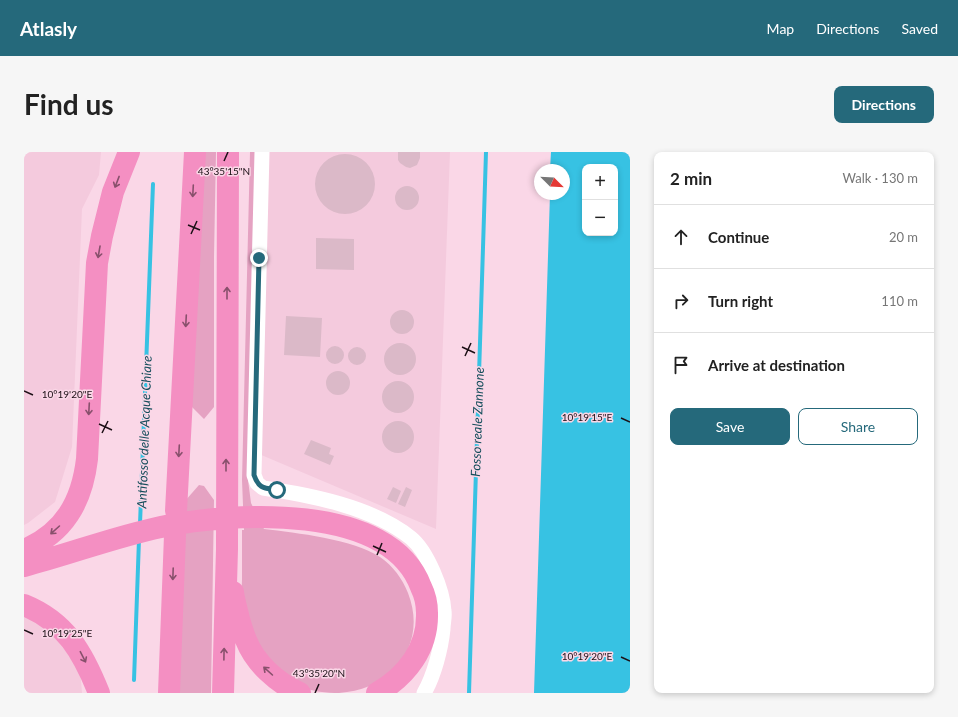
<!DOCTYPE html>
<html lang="en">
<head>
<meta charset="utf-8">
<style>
	body { margin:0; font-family:Lato,sans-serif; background:#f6f6f6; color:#222 }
	.controls { position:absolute; right:12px; top:12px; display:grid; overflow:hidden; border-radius:8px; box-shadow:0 2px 6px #0003 }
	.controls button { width:36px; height:36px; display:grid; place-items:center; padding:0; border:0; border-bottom:1px solid #e0e0e0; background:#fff; color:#222; font:20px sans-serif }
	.compass { position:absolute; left:510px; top:12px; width:36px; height:36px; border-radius:50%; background:#fff; box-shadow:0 2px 6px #0003; rotate:114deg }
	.stop { position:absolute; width:12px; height:12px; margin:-9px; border:3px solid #25697b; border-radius:50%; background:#fff }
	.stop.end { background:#25697b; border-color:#fff; box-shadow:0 1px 4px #0008 }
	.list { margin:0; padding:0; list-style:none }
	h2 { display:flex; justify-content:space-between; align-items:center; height:52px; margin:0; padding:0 16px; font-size:17px }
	h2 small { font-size:13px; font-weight:400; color:#767676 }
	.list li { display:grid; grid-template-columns:26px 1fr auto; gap:12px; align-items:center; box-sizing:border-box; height:64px; padding:0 16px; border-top:1px solid #e0e0e0 }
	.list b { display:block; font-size:15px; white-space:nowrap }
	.list em { font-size:13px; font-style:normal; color:#767676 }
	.actions { display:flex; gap:8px; padding:12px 16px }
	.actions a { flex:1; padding:9px 0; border:1px solid #25697b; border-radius:8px; text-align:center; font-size:14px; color:#25697b }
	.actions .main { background:#25697b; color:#fff }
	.icon { flex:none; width:22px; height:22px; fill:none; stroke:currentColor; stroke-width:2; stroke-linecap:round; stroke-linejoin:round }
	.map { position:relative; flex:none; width:606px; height:541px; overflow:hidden; border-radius:8px }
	header { display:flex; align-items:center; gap:24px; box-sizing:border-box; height:56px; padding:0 20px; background:#25697b; color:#fff }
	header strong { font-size:19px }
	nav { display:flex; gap:22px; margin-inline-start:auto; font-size:14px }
	.intro { display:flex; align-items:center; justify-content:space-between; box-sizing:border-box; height:96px; padding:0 24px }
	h1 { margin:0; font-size:28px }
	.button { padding:10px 18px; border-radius:8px; background:#25697b; color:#fff; font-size:14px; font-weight:700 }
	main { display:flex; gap:24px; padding:0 24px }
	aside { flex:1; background:#fff; border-radius:8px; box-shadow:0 2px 6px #0003 }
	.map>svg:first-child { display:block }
	.built { fill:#f4cadd }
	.green { fill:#e5a2c2 }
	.water { fill:#37c2e3; fill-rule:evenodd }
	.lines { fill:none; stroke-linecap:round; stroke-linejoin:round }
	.stream { stroke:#37c2e3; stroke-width:4 }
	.building { fill:#dbb9c8 }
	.minor { stroke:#fff; stroke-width:15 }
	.highway { stroke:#f48fc2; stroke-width:22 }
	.oneway { stroke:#88506c }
	.route { stroke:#25697b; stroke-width:5 }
	.ticks { fill:none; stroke:#1c1016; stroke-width:1.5 }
	.labels { text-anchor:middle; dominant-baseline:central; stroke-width:3; stroke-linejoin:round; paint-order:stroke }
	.water-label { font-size:13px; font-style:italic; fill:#144d5b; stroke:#fad7e7 }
	.ticks-label { font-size:10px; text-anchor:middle; fill:#1c1016; stroke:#fad7e7; stroke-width:3; stroke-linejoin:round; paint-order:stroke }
</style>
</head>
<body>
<header>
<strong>Atlasly</strong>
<nav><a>Map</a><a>Directions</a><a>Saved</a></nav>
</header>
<div class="intro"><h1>Find us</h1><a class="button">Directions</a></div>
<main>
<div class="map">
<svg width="606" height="541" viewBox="0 0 606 541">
	<rect width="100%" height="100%" fill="#fad7e7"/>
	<path class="built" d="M0,0H77L75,23L58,57L48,295L31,350L4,371L0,373Z
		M244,0H426L412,377L235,302Z
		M0,461L15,467L56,516L58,541H0Z"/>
	<path class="green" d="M178,0H192L190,105V255L180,267L165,252Z
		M226,0H232L224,328L227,351L240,377C273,381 328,387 356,405C369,414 378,426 384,441C404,492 369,538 315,541C303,541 288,540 277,534C270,531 264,524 258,519C252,514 239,506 235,500C231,495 230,485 228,480C225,470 219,458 218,448C217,441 218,434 218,427C218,411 218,395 218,378H220L218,328Z
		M175,333L180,334L190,348L187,541H153L161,349Z"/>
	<path class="water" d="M527,0H606V541H510L526,42H540V18H526ZM561,15H591V81H561Z"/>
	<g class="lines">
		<path class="stream" d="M116,372L129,32
			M110,528L115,387
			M445,541L462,0"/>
	</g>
	<path class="building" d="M374,0H396V6L393,13L386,16L382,15L376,11L374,8Z
		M291 32a30 30 0 1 1 60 0a30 30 0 1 1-60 0Z
		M371 46a12 12 0 1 1 24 0a12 12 0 1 1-24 0Z
		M292,86L330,87V118L292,117Z
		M366 170a12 12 0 1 1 24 0a12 12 0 1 1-24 0Z
		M262,164L298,166L296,205L260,203Z
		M360 207a16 16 0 1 1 32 0a16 16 0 1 1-32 0Z
		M302 203a9 9 0 1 1 18 0a9 9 0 1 1-18 0Z
		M324 204a9 9 0 1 1 18 0a9 9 0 1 1-18 0Z
		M302 231a12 12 0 1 1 24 0a12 12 0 1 1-24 0Z
		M358 245a16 16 0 1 1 32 0a16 16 0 1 1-32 0Z
		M358 285a16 16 0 1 1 32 0a16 16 0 1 1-32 0Z
		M287,288L307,296L305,302L310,304L306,313L280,302Z
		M369,335L377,339L372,351L363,347Z
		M382,335L388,338L381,355L374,352Z"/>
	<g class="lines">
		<path class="minor" d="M238,0L230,323L233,331L239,336C286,343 349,355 387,386C403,399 419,438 420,459C421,465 419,471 419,477C417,497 410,524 400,541"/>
		<path class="highway" d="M152,359L171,0
			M0,398C40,381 58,350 63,307L73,111L78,84L89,40L105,0
			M0,414C46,402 90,385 137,375C208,360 366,350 397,435C401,443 403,452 403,461C404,496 383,524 353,541
			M209,440C210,449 213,458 215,467C217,474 219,481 222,488C231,511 253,531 276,541
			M0,453C42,470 59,501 75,541
			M145,541L151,383
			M199,541L203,397L204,0"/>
	</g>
	<defs><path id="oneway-shaft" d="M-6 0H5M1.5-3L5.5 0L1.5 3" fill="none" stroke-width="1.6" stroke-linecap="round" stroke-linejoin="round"/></defs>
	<g class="oneway">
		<use href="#oneway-shaft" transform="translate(93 30) rotate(111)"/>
		<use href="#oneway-shaft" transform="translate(169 39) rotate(93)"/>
		<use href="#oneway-shaft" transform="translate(75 100) rotate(100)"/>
		<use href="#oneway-shaft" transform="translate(203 141) rotate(-90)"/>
		<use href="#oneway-shaft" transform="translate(162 169) rotate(93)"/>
		<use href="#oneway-shaft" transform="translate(65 257) rotate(93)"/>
		<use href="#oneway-shaft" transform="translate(155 299) rotate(93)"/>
		<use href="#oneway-shaft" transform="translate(202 313) rotate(-90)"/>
		<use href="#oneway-shaft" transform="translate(31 378) rotate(138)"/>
		<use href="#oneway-shaft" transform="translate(149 422) rotate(92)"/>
		<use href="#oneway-shaft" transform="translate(200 502) rotate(-89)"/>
		<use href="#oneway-shaft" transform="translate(59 505) rotate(63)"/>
		<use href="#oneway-shaft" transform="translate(244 519) rotate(-138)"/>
	</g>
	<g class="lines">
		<path class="route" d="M235,106L230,323C235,337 240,336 253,338"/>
	</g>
	<path class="ticks" d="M200,9L204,0M164,73L176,78M167,82L173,69M438,195L451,201M441,204L447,191M0,239L9,243M597,266L606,270M75,272L88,278M78,281L84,269M349,394L362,400M353,403L358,391M0,478L9,482M597,505L606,509M291,541L295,532"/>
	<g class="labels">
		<g class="water-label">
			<text transform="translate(453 270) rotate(-88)">Fosso reale Zannone</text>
			<text transform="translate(120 280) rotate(-88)">Antifosso delle Acque Chiare</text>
		</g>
	</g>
	<g class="ticks-label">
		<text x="200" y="23">43°35'15"N</text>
		<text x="43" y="246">10°19'20"E</text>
		<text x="563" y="269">10°19'15"E</text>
		<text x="43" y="485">10°19'25"E</text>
		<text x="563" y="508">10°19'20"E</text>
		<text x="295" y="525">43°35'20"N</text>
	</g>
</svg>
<div class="controls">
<button>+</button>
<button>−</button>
</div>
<svg class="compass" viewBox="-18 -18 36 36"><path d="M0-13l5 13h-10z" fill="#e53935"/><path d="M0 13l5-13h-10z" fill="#767676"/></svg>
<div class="stop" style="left:253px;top:338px"></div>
<div class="stop end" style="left:235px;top:106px"></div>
</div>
<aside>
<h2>2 min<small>Walk · 130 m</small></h2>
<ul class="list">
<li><svg class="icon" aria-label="ahead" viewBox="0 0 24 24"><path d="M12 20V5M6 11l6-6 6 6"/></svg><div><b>Continue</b></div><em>20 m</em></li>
<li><svg class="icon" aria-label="right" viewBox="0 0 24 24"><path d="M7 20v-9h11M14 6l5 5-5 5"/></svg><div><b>Turn right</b></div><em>110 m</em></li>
<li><svg class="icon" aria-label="arrive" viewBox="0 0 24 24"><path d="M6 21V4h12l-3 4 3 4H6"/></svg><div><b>Arrive at destination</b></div></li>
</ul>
<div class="actions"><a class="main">Save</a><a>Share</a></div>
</aside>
</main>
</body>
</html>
